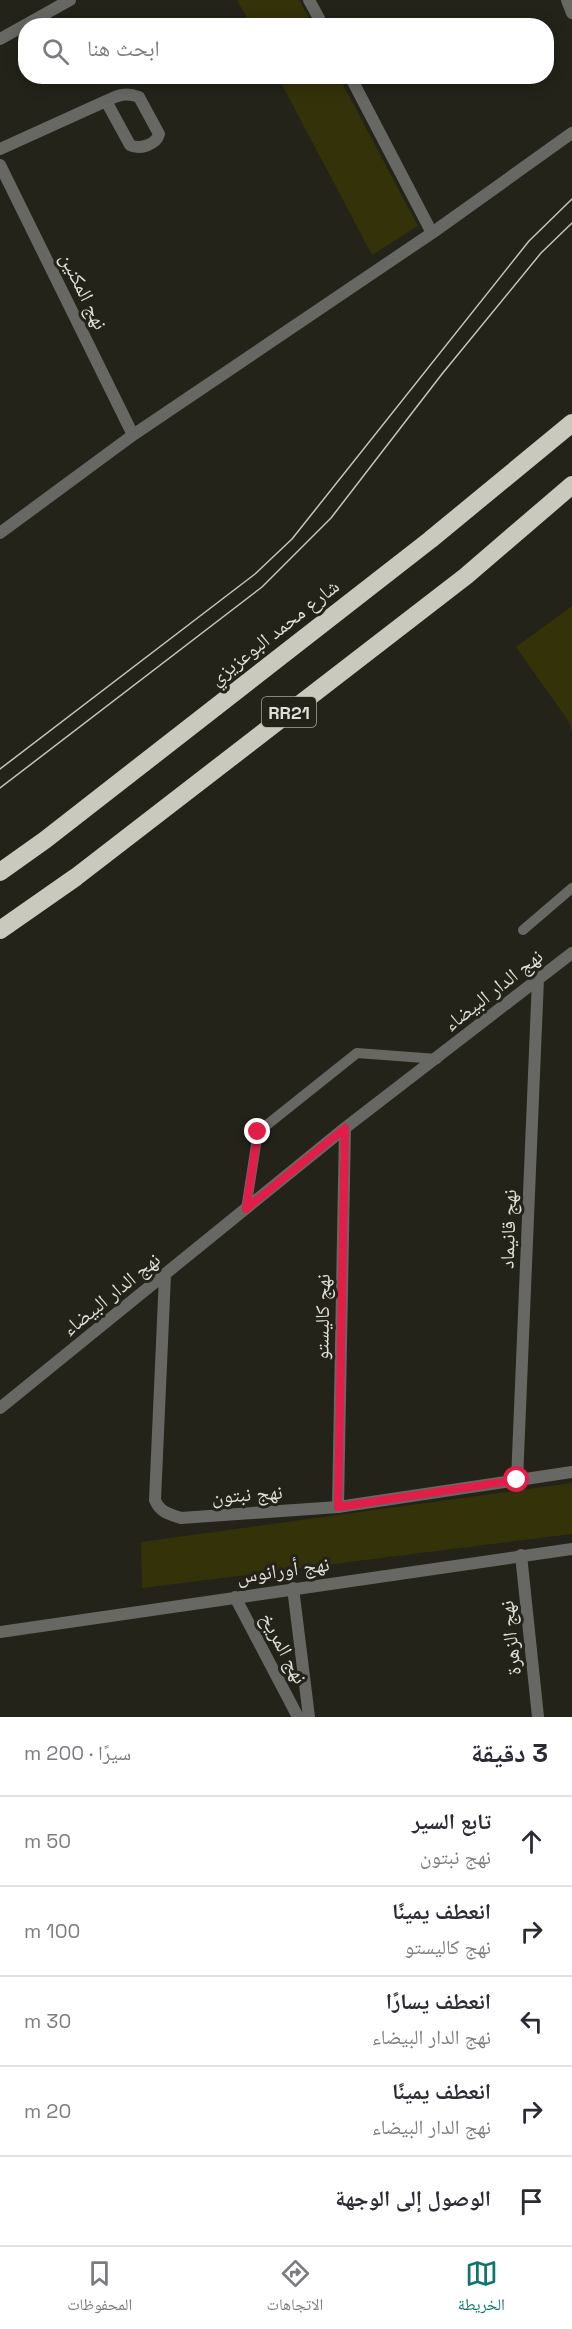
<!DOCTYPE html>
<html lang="ar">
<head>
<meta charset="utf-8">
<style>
	body { margin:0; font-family:"Space Grotesk","Noto Naskh Arabic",sans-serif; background:#f2f2f3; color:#2b2b33; direction:rtl }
	.stop { position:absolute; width:18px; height:18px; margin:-14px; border:4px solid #e11d48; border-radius:50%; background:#fff }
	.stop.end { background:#e11d48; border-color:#fff; box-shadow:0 2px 6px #0008 }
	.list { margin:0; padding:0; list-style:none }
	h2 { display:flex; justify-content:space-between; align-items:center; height:78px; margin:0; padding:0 24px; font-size:26px }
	h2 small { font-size:20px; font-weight:400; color:#7c7c81 }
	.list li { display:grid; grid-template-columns:39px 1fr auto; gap:18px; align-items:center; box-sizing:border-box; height:90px; padding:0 24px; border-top:2px solid #e1e1e2 }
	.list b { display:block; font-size:22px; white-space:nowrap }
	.list p { margin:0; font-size:20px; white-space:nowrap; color:#7c7c81 }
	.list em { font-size:20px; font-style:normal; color:#7c7c81 }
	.icon { flex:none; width:33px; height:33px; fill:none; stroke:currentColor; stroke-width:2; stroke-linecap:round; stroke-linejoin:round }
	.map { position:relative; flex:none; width:572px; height:1717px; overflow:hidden; direction:ltr }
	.search { position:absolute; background:#fff; box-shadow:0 3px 15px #0003; left:18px; right:18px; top:18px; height:66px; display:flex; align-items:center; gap:15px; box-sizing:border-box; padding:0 21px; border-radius:24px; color:#7c7c81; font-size:22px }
	.sheet { height:528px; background:#fff }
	nav { display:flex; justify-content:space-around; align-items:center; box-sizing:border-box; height:84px; border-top:2px solid #e1e1e2; background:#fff; font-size:16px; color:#7c7c81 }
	nav a { display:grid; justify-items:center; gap:3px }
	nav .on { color:#0f766e }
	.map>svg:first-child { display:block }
	.green { fill:#343209 }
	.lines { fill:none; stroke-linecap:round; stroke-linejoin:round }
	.service { stroke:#676763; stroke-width:10 }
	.minor { stroke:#676763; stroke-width:12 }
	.motorway { stroke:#c9c9be; stroke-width:18 }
	.tram { stroke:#c5c5bf; stroke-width:1.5 }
	.route { stroke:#e11d48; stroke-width:8 }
	.labels { text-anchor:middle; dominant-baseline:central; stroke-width:6; stroke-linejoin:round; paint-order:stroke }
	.shield { fill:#23231a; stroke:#a7a7a0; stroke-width:1.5 }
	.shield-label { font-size:18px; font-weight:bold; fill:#dfdfd9 }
	.street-label { font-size:20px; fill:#dfdfd9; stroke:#23231a }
</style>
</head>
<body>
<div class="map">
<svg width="572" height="1717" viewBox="0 0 572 1717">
	<rect width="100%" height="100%" fill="#23231a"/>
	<path class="green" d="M237,0H299L313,25H251Z
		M278,77H339L418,226L372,255Z
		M572,606V731L569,722L516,647Z
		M572,1483V1534L142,1588L141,1542Z"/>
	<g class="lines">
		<path class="service" d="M523,930L572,888
			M246,1209L258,1132L357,1053L437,1059"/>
		<path class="minor" d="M309,0L323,26
			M567,0L572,13
			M0,39L70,0
			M350,76L432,233
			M0,149L106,101C118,95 126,92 139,97L159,134C156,145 139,150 130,145L106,101
			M0,165L133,435
			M0,533L133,435L432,233L572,133
			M165,1275L155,1500C160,1512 168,1514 181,1518L338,1507L572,1472
			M0,1408L345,1128L572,953
			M517,1480L538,979
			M338,1507L345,1128
			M521,1555L538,1717
			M293,1588L309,1717
			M235,1597L298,1717
			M0,1632L572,1549"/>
		<path class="motorway" d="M0,872L45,840L430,540L572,423
			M0,930L76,877L466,576L572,485"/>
		<path class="tram" d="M0,769L255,574L292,539L529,241L572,199
			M0,788L262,587L331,518L442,374L541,253L572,223"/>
	</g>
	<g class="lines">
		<path class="route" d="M258,1132L246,1209L345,1128L338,1507L517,1480"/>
	</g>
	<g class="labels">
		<rect class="shield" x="262" y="697" width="54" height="30" rx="4.5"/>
		<g class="shield-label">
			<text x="289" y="712">RR21</text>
		</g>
		<g class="street-label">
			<text transform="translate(84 291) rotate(64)">نهج المكنين</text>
			<text transform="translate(274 632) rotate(-38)">شارع محمد البوعزيزي</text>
			<text transform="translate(493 990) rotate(-38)">نهج الدار البيضاء</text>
			<text transform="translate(508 1229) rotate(-88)">نهج قانيماد</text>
			<text transform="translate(111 1294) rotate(-39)">نهج الدار البيضاء</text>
			<text transform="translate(322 1317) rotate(-89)">نهج كاليستو</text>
			<text transform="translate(247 1494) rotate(-4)">نهج نبتون</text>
			<text transform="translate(283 1570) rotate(-8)">نهج أورانوس</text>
			<text transform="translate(510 1638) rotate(-96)">نهج الزهرة</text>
			<text transform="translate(284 1648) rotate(62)">نهج المريخ</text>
		</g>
	</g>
</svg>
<div class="stop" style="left:517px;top:1480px"></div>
<div class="stop end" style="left:258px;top:1132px"></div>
<div class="search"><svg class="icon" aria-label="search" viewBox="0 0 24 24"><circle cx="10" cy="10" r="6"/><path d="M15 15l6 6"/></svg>ابحث هنا</div>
</div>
<section class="sheet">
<h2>3 دقيقة<small>سيرًا · 200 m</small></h2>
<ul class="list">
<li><svg class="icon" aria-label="ahead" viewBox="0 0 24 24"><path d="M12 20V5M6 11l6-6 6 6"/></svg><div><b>تابع السير</b><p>نهج نبتون</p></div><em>50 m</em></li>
<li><svg class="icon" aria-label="right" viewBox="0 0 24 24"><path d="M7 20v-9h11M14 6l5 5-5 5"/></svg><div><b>انعطف يمينًا</b><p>نهج كاليستو</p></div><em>100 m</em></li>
<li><svg class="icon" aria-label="left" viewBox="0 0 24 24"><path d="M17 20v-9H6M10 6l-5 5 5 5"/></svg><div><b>انعطف يسارًا</b><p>نهج الدار البيضاء</p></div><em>30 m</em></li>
<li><svg class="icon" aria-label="right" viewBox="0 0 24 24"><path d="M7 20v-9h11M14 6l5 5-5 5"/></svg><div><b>انعطف يمينًا</b><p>نهج الدار البيضاء</p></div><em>20 m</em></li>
<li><svg class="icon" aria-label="arrive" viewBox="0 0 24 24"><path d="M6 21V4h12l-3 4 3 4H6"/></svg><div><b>الوصول إلى الوجهة</b></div></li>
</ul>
</section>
<nav>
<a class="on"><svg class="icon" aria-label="map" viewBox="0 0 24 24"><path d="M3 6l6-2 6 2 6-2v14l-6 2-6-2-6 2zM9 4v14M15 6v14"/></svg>الخريطة</a>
<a><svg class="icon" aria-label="directions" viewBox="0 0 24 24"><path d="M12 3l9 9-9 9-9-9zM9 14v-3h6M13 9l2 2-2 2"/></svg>الاتجاهات</a>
<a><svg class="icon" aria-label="saved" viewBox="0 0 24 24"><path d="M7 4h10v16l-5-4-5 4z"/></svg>المحفوظات</a>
</nav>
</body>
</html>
